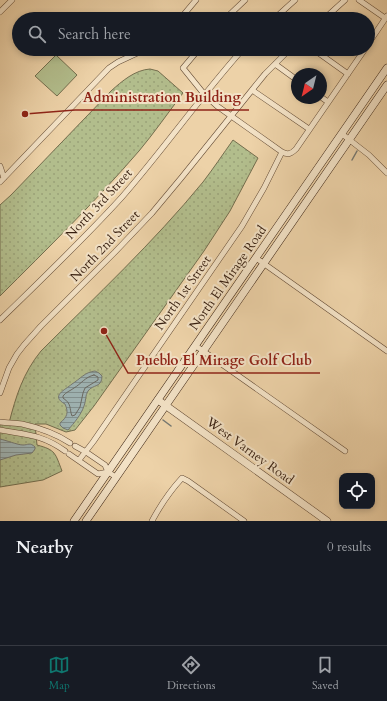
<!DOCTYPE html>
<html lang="en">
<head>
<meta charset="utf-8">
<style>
	body { margin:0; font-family:Cardo,serif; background:#242831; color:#f1f3f6 }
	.controls { position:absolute; right:12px; bottom:12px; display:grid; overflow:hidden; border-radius:8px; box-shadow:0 2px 6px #0003 }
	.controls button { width:36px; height:36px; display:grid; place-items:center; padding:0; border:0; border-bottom:1px solid #363941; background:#171b24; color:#f1f3f6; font:20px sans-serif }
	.compass { position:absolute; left:291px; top:68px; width:36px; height:36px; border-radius:50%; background:#171b24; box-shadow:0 2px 6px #0003; rotate:215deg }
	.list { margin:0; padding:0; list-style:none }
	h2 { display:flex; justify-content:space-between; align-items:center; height:52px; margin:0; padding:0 16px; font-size:17px }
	h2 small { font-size:13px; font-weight:400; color:#9ea1a6 }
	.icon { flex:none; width:22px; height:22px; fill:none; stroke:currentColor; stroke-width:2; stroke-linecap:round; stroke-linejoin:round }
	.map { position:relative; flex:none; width:387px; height:521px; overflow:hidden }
	.search { position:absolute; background:#171b24; box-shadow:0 2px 6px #0003; left:12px; right:12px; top:12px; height:44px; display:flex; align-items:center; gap:10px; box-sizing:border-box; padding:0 14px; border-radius:22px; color:#9ea1a6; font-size:15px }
	.sheet { height:124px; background:#171b24 }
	nav { display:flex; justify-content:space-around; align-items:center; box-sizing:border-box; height:56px; border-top:1px solid #363941; background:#171b24; font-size:11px; color:#9ea1a6 }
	nav a { display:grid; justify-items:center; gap:2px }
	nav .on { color:#0f766e }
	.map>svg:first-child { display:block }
	.green { fill:url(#green-dots); stroke:#746e4e }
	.pitch { fill:#b2bd8c; stroke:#746e4e }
	.water { fill:url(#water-rules); stroke:#757872 }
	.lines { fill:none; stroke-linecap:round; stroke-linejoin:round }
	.shore { stroke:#6a6962; stroke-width:1 }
	.stream { stroke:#757872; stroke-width:1.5 }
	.minor-casing { stroke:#644b35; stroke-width:6 }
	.tertiary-casing { stroke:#644b35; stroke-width:8 }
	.secondary-casing { stroke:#361e0f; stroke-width:8 }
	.minor { stroke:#f3e2c6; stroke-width:5 }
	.tertiary { stroke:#f3e2c6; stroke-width:7 }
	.secondary { stroke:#f3e2c6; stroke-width:7 }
	.labels { text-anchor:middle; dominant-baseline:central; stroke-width:4; stroke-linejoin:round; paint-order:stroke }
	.street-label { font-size:13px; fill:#361e0f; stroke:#f3e2c6 }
	.leader { fill:none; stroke:#8f2418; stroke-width:1.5 }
	.callout-dot { fill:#8f2418; stroke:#f3e2c6; stroke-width:1.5 }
	.callout-label { font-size:14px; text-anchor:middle; font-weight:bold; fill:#8f2418; stroke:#f3e2c6; stroke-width:4; stroke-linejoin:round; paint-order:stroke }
</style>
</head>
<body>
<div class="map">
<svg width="387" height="521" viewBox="0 0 387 521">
	<defs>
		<pattern id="green-dots" width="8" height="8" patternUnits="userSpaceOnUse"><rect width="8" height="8" fill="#b2bd8c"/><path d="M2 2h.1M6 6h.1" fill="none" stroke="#9aa278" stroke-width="1.8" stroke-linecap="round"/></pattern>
		<pattern id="water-rules" width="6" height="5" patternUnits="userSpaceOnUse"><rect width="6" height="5" fill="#9fb4b4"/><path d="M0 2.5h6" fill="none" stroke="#829291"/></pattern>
	</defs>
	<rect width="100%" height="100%" fill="#edd2a8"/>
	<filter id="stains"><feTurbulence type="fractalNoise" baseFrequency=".005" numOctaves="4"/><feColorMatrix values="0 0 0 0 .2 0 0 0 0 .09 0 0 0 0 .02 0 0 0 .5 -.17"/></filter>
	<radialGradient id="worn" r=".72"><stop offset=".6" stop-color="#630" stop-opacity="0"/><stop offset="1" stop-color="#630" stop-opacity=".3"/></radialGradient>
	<path class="green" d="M150,69L158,71L183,93C168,113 154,133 139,151C95,202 47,249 0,296V205L11,195L111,91C122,81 135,70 150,69Z
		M233,140L258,158L230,211L204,251L94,406L75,430L66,432L46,424H35L37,445C56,450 55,453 62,471L43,480L0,487V422L9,423C16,396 23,373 41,351C96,296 153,243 203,182C213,169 223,154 233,140Z"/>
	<path class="pitch" d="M56,55L77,75L57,96L35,76Z"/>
	<path class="water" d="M95,371L99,373L102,376C102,388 93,384 88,391C85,395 86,402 84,406C81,415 74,423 68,430L63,428L60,425V423C67,417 69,413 65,404C50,396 65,390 72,384C80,379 85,372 95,371Z
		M0,439C5,440 18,445 23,445C28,445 30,442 35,447V449L32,453L16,455L0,460Z"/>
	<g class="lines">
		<path class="shore" d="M94,375L98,377V380L85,388L83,393L80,407L75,415L72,416C69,408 72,404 63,398V396C66,392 70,391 74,388C81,384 85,377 94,375Z"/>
		<path class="stream" d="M352,160L357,151
			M163,420L171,426"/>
		<g class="minor-casing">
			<path id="minor" d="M359,0L385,18
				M0,12L12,0
				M180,19L196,0
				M225,19L245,0
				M274,19L295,0
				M324,19L345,0
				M368,44L387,16
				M199,49L183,68L204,94L217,106L282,152C288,155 291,154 296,149L365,49
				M313,49L348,74
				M275,64L297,80
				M252,90L309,129
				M321,97L328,102
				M342,134L369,155L387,173
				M0,166L4,178
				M0,182L109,68L118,62L146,49
				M256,258L387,351
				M0,320C41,280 83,240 122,197C164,149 200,97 243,49
				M196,346L345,451
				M0,393L9,368L17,354L24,345L41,326L115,252L152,213L182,177L252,90L265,74L290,49
				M0,422C7,423 15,423 22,424C40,428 55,433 70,443
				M0,430C26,435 41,434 65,451
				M75,446L86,452L105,465L108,472L116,477
				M69,454L98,474L108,472
				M79,460L93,442L242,226L264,188L282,152
				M152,521C160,506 171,490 182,478L188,481L244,521"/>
		</g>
		<g class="tertiary-casing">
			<path id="tertiary" d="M158,400L327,521"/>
		</g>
		<g class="secondary-casing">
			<path id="secondary" d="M74,521L387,68
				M86,521L387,85"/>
		</g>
		<use href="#minor" class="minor"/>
		<use href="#tertiary" class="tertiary"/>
		<use href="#secondary" class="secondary"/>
	</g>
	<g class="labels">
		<g class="street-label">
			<text transform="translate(99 204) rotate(-47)">North 3rd Street</text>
			<text transform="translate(105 246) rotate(-46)">North 2nd Street</text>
			<text transform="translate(228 278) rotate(-55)">North El Mirage Road</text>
			<text transform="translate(183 293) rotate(-55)">North 1st Street</text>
			<text transform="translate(250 451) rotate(36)">West Varney Road</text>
		</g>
	</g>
	<path class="leader" d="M25 114L75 110H249M104 331L128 373H320"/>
	<g class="callout-dot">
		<circle cx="25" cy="114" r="4"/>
		<circle cx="104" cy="331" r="4"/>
	</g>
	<g class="callout-label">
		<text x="162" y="102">Administration Building</text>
		<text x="224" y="365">Pueblo El Mirage Golf Club</text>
	</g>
	<rect width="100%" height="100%" filter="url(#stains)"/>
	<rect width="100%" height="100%" fill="url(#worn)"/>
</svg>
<div class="controls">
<button><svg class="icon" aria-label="locate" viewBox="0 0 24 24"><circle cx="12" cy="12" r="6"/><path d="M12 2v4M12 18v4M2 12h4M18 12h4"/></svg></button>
</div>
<svg class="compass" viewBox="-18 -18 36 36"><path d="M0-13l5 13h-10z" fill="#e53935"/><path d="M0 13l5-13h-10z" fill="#9ea1a6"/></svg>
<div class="search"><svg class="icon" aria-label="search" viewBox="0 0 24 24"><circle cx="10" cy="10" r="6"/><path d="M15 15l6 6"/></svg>Search here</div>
</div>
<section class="sheet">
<h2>Nearby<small>0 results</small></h2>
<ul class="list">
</ul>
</section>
<nav>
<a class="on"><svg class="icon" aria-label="map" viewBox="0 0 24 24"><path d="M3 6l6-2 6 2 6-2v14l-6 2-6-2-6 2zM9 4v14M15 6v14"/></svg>Map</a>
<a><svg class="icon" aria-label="directions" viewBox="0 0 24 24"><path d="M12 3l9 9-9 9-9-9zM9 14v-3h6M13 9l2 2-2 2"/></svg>Directions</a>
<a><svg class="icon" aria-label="saved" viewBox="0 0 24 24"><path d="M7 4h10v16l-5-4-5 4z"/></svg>Saved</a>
</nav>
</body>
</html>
